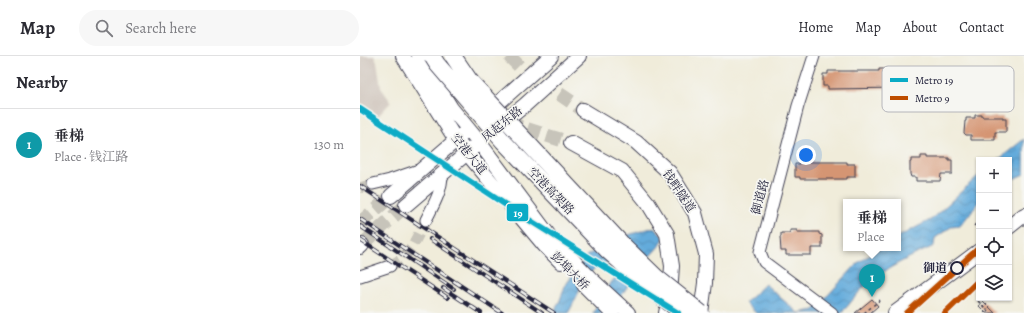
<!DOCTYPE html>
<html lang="en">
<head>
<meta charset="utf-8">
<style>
	body { margin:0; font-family:Alegreya,"Noto Serif SC",serif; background:#f7f7f7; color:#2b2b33 }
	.controls { position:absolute; right:12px; bottom:12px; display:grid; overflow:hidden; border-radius:0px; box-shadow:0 1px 3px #0004 }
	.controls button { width:36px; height:36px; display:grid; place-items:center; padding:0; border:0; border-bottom:1px solid #e1e1e2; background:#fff; color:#2b2b33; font:20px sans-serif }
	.you { position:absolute; left:446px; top:99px; width:14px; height:14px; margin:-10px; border:3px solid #fff; border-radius:50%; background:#1a73e8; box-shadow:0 0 0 6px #1a73e833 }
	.badge { display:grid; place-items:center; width:26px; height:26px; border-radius:50%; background:#1a73e8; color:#fff; font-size:13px; font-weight:700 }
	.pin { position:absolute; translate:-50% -33px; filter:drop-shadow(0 1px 2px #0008) }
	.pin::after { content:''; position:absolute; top:21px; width:14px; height:12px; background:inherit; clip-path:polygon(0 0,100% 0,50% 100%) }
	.popup { position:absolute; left:483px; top:143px; width:58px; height:52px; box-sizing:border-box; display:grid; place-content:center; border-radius:0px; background:#fff; filter:drop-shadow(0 1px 3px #0005); font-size:13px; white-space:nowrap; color:#7c7c81 }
	.popup b { font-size:15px; color:#2b2b33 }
	.popup::after { content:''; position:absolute; left:50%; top:100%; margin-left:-8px; border:8px solid transparent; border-top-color:#fff }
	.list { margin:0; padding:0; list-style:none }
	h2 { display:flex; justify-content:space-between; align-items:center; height:52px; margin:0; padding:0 16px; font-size:17px }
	h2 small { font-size:13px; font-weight:400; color:#7c7c81 }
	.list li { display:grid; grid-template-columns:26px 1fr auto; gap:12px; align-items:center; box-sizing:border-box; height:72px; padding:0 16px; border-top:1px solid #e1e1e2 }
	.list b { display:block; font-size:15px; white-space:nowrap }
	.list p { margin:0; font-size:13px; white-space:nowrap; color:#7c7c81 }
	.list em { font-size:13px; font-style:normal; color:#7c7c81 }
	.icon { flex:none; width:22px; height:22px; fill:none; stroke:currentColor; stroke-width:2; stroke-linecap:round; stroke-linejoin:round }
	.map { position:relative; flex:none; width:664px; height:257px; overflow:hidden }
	header { display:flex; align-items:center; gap:24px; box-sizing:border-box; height:56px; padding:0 20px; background:#fff; border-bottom:1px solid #e1e1e2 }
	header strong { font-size:19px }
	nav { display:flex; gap:22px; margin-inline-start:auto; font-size:14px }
	.search { width:280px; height:36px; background:#f7f7f7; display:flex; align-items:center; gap:10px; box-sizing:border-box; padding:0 14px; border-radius:22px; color:#7c7c81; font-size:15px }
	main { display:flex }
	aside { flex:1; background:#fff }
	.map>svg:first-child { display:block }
	.railway { fill:#cdc2b9 }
	.water { fill:url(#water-waves); stroke:#43668b }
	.building { fill:#d59573 }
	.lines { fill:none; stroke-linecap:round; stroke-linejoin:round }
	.minor-tunnel { stroke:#c7c4ba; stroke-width:11; stroke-dasharray:11 5.5; stroke-linecap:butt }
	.major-tunnel { stroke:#c7c4ba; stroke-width:14; stroke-dasharray:14 7; stroke-linecap:butt }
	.minor-casing { stroke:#414053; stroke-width:13 }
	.major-casing { stroke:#414053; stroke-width:16 }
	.path { stroke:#414053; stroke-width:1.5; stroke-dasharray:3 3; stroke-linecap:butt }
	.minor { stroke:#fff; stroke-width:11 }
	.major { stroke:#fff; stroke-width:14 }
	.rail-casing { stroke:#22223b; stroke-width:4 }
	.rail { stroke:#f6f6f2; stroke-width:2.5; stroke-dasharray:8; stroke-linecap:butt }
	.highway-bridge-casing { stroke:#414053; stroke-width:18; stroke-linecap:butt }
	.highway-bridge { stroke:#fff; stroke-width:16 }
	.metro-1-casing { stroke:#f6f6f2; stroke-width:9 }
	.metro-2-casing { stroke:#f6f6f2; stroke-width:9 }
	.metro-1 { stroke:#09abc6; stroke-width:6 }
	.metro-2 { stroke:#be4d00; stroke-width:6 }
	.stop-dot { fill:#f6f6f2; stroke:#22223b; stroke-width:2 }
	.labels { text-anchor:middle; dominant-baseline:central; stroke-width:3.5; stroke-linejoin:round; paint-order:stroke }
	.street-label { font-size:12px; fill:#22223b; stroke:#f6f6f2 }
	.stop-label { font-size:12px; font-weight:bold; fill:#22223b; stroke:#f6f6f2; text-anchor:end }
	.key { fill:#f6f6f2; stroke:#b6b6bb; stroke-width:1 }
	.key-label { font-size:11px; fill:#22223b }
	.line-badge { stroke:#f6f6f2; stroke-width:1.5 }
	.badge-label { font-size:11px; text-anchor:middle; font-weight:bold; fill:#fff }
</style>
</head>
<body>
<header>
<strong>Map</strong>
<div class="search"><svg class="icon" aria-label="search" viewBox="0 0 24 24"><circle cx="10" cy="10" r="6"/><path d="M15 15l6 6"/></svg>Search here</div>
<nav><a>Home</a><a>Map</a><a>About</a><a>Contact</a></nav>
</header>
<main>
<aside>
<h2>Nearby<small></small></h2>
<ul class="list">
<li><span class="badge" style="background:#0f9aa8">1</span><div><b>垂梯</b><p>Place · 钱江路</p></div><em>130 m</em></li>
</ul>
</aside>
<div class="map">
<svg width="664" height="257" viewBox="0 0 664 257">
	<defs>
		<pattern id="water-waves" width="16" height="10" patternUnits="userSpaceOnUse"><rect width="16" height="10" fill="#64abdb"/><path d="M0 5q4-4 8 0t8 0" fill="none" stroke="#528bb3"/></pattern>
	</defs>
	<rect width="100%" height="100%" fill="#f6f6f2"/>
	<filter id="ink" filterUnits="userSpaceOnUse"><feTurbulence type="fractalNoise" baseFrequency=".025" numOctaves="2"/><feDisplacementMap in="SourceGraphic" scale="8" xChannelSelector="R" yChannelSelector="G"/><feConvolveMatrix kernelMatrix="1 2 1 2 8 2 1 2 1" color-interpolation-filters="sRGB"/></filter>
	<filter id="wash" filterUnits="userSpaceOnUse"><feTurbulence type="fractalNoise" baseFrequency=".012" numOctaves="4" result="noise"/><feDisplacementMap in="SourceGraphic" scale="16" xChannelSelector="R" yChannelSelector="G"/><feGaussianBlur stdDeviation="0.9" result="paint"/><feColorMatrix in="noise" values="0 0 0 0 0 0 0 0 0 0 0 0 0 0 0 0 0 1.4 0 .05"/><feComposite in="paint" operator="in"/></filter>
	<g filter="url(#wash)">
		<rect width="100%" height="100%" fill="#f0ecda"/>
		<path class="railway" d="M0,0H14L17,6L21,32L31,46L18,60L0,46Z"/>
		<path class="water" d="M664,83V118L649,125V104H638Z
			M619,119V146L600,170L591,171L575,182L574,190C550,201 525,212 505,230C496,238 490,249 481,257H396L385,247L405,228L438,257L454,254L499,206L521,192H538V181L572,163Z
			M294,171L304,182L300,189L280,211L250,257H233L248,230L258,219L257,213L253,208C250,207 246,206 244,207C226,212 217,243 208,257H193L199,247L205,230L226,200L259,182Z"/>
		<g id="blocks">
			<path class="building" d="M519,13H525V16L550,18V30H543V32L468,33V30H463V18H468V15H519Z
				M615,59H622V61H643V63H646V76H635V84H611V79H606L604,77L605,65H606V62H615Z
				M561,100H567V102H589V104H592V118H581L580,125H556V121H551L550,118V106H551V103H561Z
				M440,106H487V108H495V121H487V123H440V121H435V108H440Z
				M430,174H437V176H459V178L462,179V192H451V199H426V195H421L420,181H421V177H430Z
				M512,243L518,250L510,257H495Z
				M623,245L635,257H626L619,250Z"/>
		</g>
	</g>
	<g filter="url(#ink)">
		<use href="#blocks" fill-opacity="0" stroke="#414053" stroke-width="1"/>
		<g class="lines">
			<path class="minor-tunnel" d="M0,132L13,128
				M30,210L43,202L53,189L66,164"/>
			<path class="major-tunnel" d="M149,0L159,10L223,54
				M148,65L160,71L211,87
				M0,167L31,140
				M2,189L46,149"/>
			<g class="minor-casing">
				<path id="minor" d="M454,0L438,50L400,196L404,206L472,257
					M13,128L30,124L59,114
					M66,164C74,148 82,135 82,118
					M0,220L30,210"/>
			</g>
			<g class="major-casing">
				<path id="major" d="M43,0L96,84L185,190L201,206
					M59,0L91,52L119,86L190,181L231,223L268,257
					M223,54L276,86L310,117L335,157L346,198L345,227L341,257
					M126,58L191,0
					M139,70L165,49L219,0
					M211,87L262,115L288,147L307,178L312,210L310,238L306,257
					M31,140L103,78
					M46,149L114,91
					M649,171L664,159
					M0,191L2,189
					M224,229L252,257
					M535,257L619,195"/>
			</g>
			<path class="path" d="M614,170L619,165
				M618,245L628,255
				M504,257L520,244"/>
			<use href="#minor" class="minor"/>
			<use href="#major" class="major"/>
			<g class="rail-casing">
				<path id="rail" d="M0,130L194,257
					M0,163L142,257
					M0,170L94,233
					M70,183L182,257
					M0,184L88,242
					M83,232L121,257"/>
			</g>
			<use href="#rail" class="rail"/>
			<g class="highway-bridge-casing">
				<path id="highway-bridge" d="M72,0L77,8L143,85L248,195L296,237L323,257
					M93,0L110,25L261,187L296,221L341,257"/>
			</g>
			<use href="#highway-bridge" class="highway-bridge"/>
			<g class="metro-1-casing">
				<path id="metro-1" d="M0,53L158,157L318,257"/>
			</g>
			<g class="metro-2-casing">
				<path id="metro-2" d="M547,257L619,192
					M585,257L619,224"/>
			</g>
			<use href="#metro-1" class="metro-1"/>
			<use href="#metro-2" class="metro-2"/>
		</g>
	</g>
	<circle class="stop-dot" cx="597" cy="212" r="6"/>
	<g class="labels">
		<g class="street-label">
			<text transform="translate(142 68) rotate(-39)">凤起东路</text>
			<text transform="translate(109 98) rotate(51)">空港大道</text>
			<text transform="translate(191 135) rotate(46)">空港高架路</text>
			<text transform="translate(319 135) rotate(56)">钱畔隧道</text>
			<text transform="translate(400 141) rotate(-75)">御道路</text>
			<text transform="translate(210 215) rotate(45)">彭埠大桥</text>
		</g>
		<g class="stop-label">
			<text x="587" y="212">御道</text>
		</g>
	</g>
	<rect x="522" y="10" width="132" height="46" rx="6" class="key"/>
	<rect x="530" y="22" width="18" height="4" fill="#09abc6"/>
	<rect x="530" y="40" width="18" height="4" fill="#be4d00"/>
	<g class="key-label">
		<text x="555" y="28">Metro 19</text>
		<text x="555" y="46">Metro 9</text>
	</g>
	<rect class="line-badge" x="146" y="147" width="23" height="19" rx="4" fill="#09abc6"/>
	<g class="badge-label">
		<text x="158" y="161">19</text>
	</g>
</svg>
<div class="controls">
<button>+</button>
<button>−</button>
<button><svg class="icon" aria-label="locate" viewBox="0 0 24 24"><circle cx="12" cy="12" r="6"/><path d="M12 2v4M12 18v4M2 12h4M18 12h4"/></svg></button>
<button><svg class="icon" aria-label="layers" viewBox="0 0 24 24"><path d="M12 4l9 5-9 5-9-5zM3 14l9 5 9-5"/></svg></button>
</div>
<div class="you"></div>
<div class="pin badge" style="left:512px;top:241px;background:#0f9aa8">1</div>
<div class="popup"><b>垂梯</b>Place</div>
</div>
</main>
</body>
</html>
